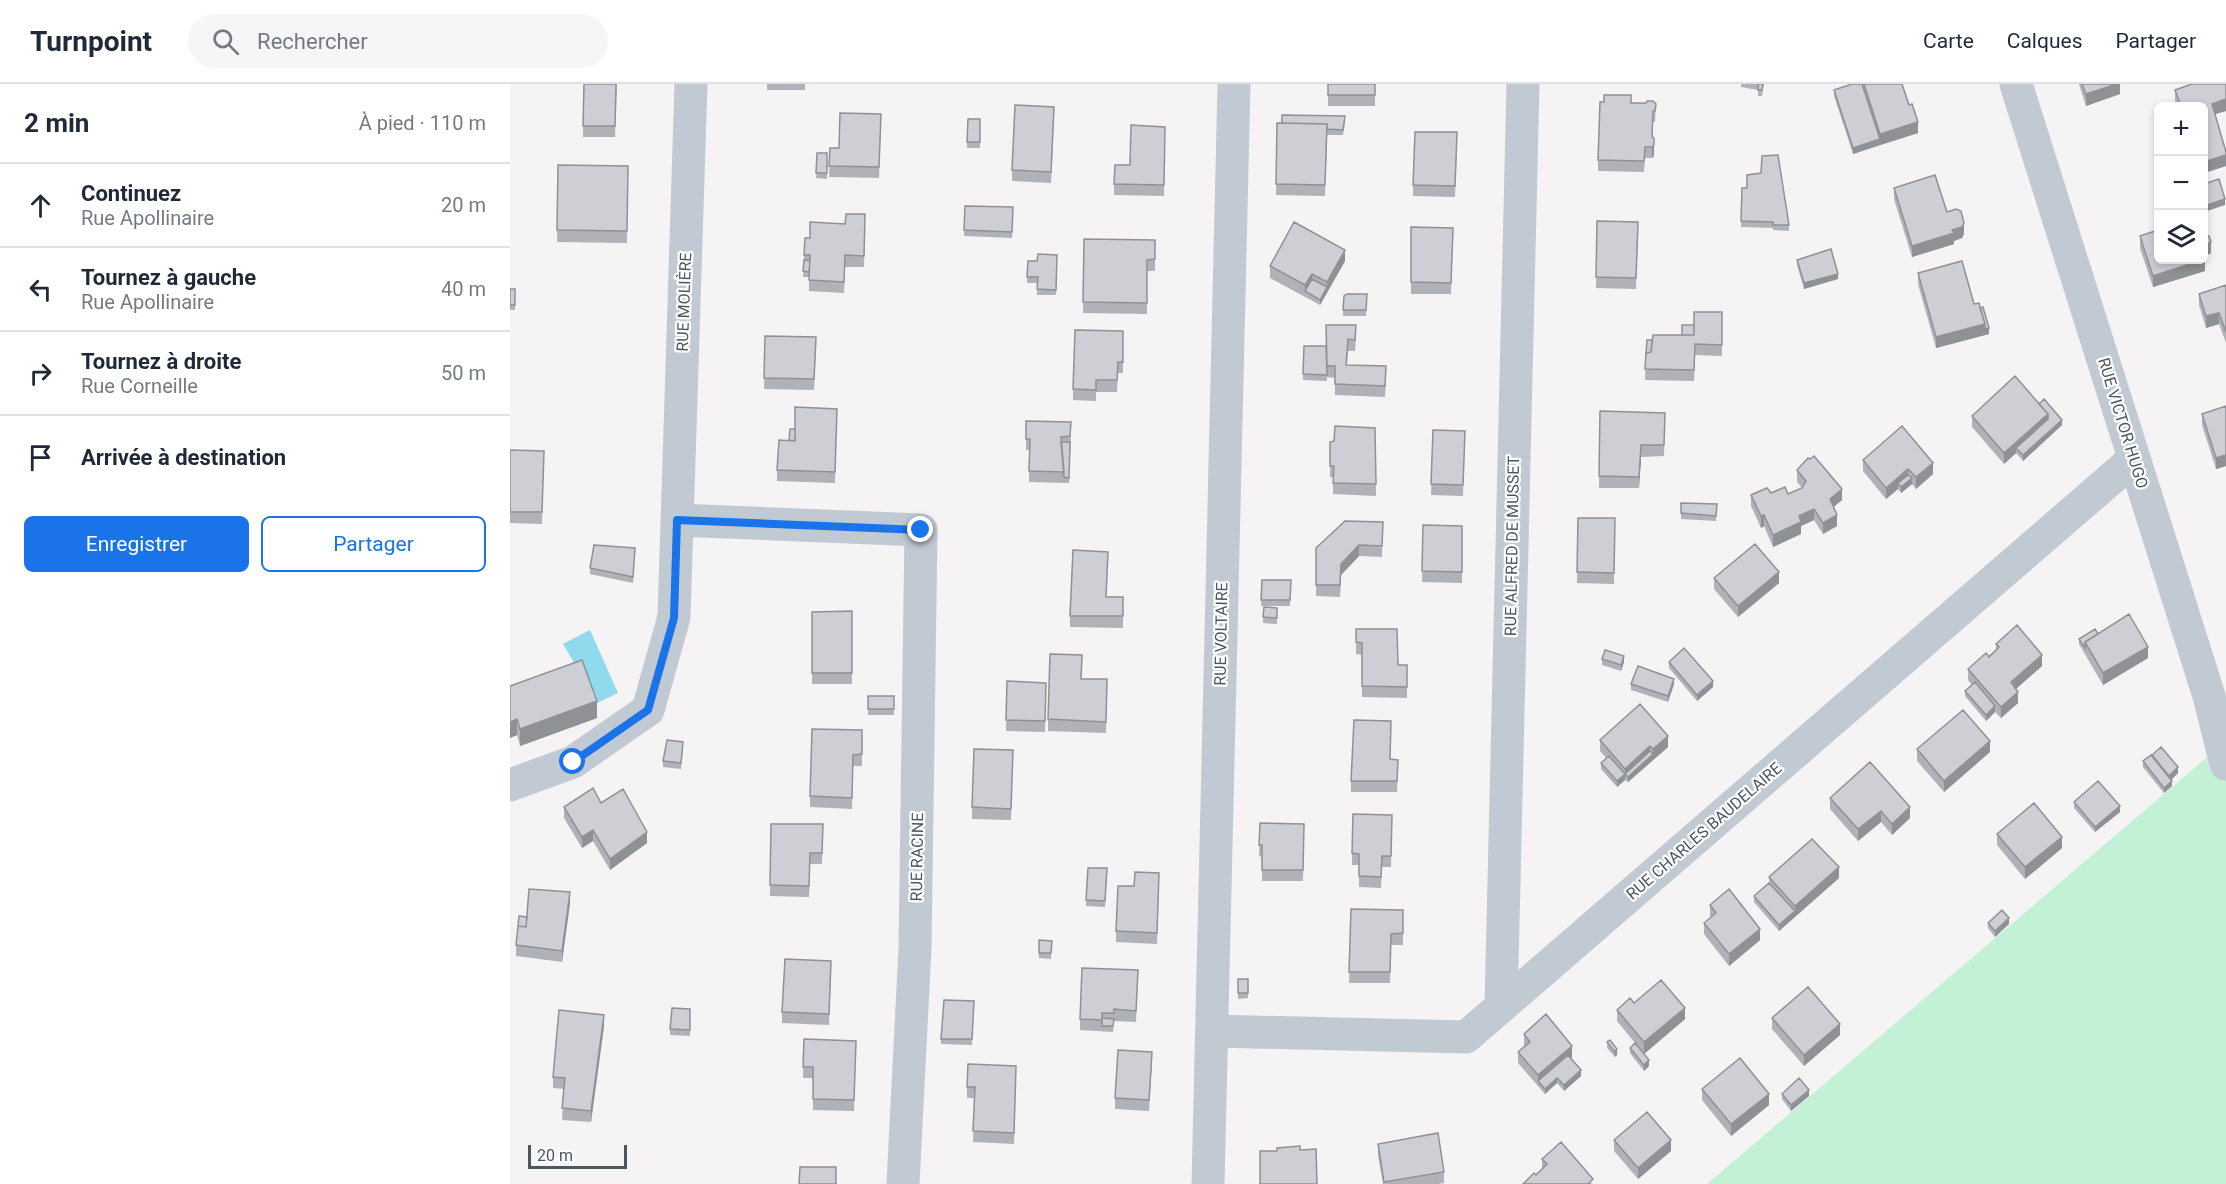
<!DOCTYPE html>
<html lang="fr">
<head>
<meta charset="utf-8">
<style>
	body { margin:0; font-family:Roboto,sans-serif; background:#f6f6f7; color:#1f2937 }
	.controls { position:absolute; right:18px; top:18px; display:grid; overflow:hidden; border-radius:9px; box-shadow:0 3px 9px #0003 }
	.controls button { width:54px; height:54px; display:grid; place-items:center; padding:0; border:0; border-bottom:2px solid #e0e1e3; background:#fff; color:#1f2937; font:30px sans-serif }
	.scale { position:absolute; left:18px; bottom:15px; width:99px; box-sizing:border-box; padding-left:6px; border:3px solid #4a5661; border-top:0; font-size:16px; line-height:21px; white-space:nowrap; color:#4a5661; -webkit-text-stroke:4px #fff; paint-order:stroke }
	.stop { position:absolute; width:18px; height:18px; margin:-14px; border:4px solid #1a73e8; border-radius:50%; background:#fff }
	.stop.end { background:#1a73e8; border-color:#fff; box-shadow:0 2px 6px #0008 }
	.list { margin:0; padding:0; list-style:none }
	h2 { display:flex; justify-content:space-between; align-items:center; height:78px; margin:0; padding:0 24px; font-size:26px }
	h2 small { font-size:20px; font-weight:400; color:#747a83 }
	.list li { display:grid; grid-template-columns:39px 1fr auto; gap:18px; align-items:center; box-sizing:border-box; height:84px; padding:0 24px; border-top:2px solid #e0e1e3 }
	.list b { display:block; font-size:22px; white-space:nowrap }
	.list p { margin:0; font-size:20px; white-space:nowrap; color:#747a83 }
	.list em { font-size:20px; font-style:normal; color:#747a83 }
	.actions { display:flex; gap:12px; padding:18px 24px }
	.actions a { flex:1; padding:14px 0; border:2px solid #1a73e8; border-radius:9px; text-align:center; font-size:21px; color:#1a73e8 }
	.actions .main { background:#1a73e8; color:#fff }
	.icon { flex:none; width:33px; height:33px; fill:none; stroke:currentColor; stroke-width:2; stroke-linecap:round; stroke-linejoin:round }
	.map { position:relative; flex:none; width:1716px; height:1100px; overflow:hidden }
	header { display:flex; align-items:center; gap:36px; box-sizing:border-box; height:84px; padding:0 30px; background:#fff; border-bottom:2px solid #e0e1e3 }
	header strong { font-size:28px }
	nav { display:flex; gap:33px; margin-inline-start:auto; font-size:21px }
	.search { width:420px; height:54px; background:#f6f6f7; display:flex; align-items:center; gap:15px; box-sizing:border-box; padding:0 21px; border-radius:33px; color:#747a83; font-size:22px }
	main { display:flex }
	aside { flex:1; background:#fff }
	.map>svg:first-child { display:block }
	.green { fill:#c3f1d5 }
	.water { fill:#90daee }
	.lines { fill:none; stroke-linecap:round; stroke-linejoin:round }
	.minor { stroke:#c1cad2; stroke-width:33 }
	.wall { fill:#b0b2b7 }
	.shaded-wall { fill:#909195 }
	.building { fill:#cdcfd5; stroke:#909195; stroke-width:1.5 }
	.route { stroke:#1a73e8; stroke-width:8 }
	.labels { text-anchor:middle; dominant-baseline:central; stroke-width:4.5; stroke-linejoin:round; paint-order:stroke }
	.street-label { font-size:16px; fill:#4a5661; stroke:#fff }
</style>
</head>
<body>
<header>
<strong>Turnpoint</strong>
<div class="search"><svg class="icon" aria-label="search" viewBox="0 0 24 24"><circle cx="10" cy="10" r="6"/><path d="M15 15l6 6"/></svg>Rechercher</div>
<nav><a>Carte</a><a>Calques</a><a>Partager</a></nav>
</header>
<main>
<aside>
<h2>2 min<small>À pied · 110 m</small></h2>
<ul class="list">
<li><svg class="icon" aria-label="ahead" viewBox="0 0 24 24"><path d="M12 20V5M6 11l6-6 6 6"/></svg><div><b>Continuez</b><p>Rue Apollinaire</p></div><em>20 m</em></li>
<li><svg class="icon" aria-label="left" viewBox="0 0 24 24"><path d="M17 20v-9H6M10 6l-5 5 5 5"/></svg><div><b>Tournez à gauche</b><p>Rue Apollinaire</p></div><em>40 m</em></li>
<li><svg class="icon" aria-label="right" viewBox="0 0 24 24"><path d="M7 20v-9h11M14 6l5 5-5 5"/></svg><div><b>Tournez à droite</b><p>Rue Corneille</p></div><em>50 m</em></li>
<li><svg class="icon" aria-label="arrive" viewBox="0 0 24 24"><path d="M6 21V4h12l-3 4 3 4H6"/></svg><div><b>Arrivée à destination</b></div></li>
</ul>
<div class="actions"><a class="main">Enregistrer</a><a>Partager</a></div>
</aside>
<div class="map">
<svg width="1716" height="1100" viewBox="0 0 1716 1100">
	<rect width="100%" height="100%" fill="#f5f3f3"/>
	<path class="green" d="M1716,657V1100H1197Z"/>
	<path class="water" d="M80,546L108,609L83,621L72,592L53,560Z"/>
	<g class="lines">
		<path class="minor" d="M1506,0L1699,612L1716,680
			M167,436L411,446L405,864L393,1100
			M0,701L63,678L138,626L164,533L181,0
			M991,923L1013,0
			M703,947L956,953L1624,375
			M698,1100L724,0"/>
	</g>
	<path class="wall" d="M74,0H107L105,53H73Z
		M257,0H295V6H257Z
		M818,0H865V22H818Z
		M1231,0H1254L1252,12H1248V6L1231,3Z
		M1352,0H1392L1408,49L1343,70L1324,12V6Z
		M1569,0H1610V10L1576,22Z
		M1665,6L1716,27L1705,30L1716,68V82L1694,89V22H1667L1665,17Z
		M1121,19L1146,20L1145,38H1143V54H1144V72L1142,74H1135L1134,88L1088,87V76Z
		M371,30L369,94L319,93L320,64H329Z
		M544,34L541,99L502,97V86Z
		M458,35H470V64H457Z
		M835,38L833,51H817L815,112L766,111L767,39Z
		M655,43L654,112L604,111V100Z
		M947,60L945,113L903,112V101Z
		M307,69H317V95L306,94Z
		M48,81L118,82L117,159L47,158Z
		M1232,104L1279,141V147L1263,146V144L1231,143Z
		M1384,104L1437,128L1454,150L1452,154L1444,157V160L1402,173L1384,115Z
		M455,122L503,123L502,154L454,152Z
		M355,130L354,183H335L334,209L299,207V193H293L295,154H300L335,140Z
		M1087,137L1128,149L1126,205L1086,204Z
		M901,143L943,144L941,210H901Z
		M1630,152L1648,176L1694,152L1701,169L1694,173L1695,187L1643,203L1630,164Z
		M574,155L645,156V187H637V230L573,229Z
		M547,171L546,211H527V199H517L518,177H527Z
		M1287,176L1328,195L1294,205L1287,181Z
		M835,177L810,221L760,194V182Z
		M1408,189L1464,220L1479,250L1426,264L1408,200Z
		M1716,201V259L1709,240L1696,244L1689,221V210Z
		M0,205H5V226H0Z
		M857,210L856,232H833L834,212Z
		M1212,228V272L1185,271L1184,297L1135,296L1136,269L1142,256L1172,251L1184,241Z
		M613,247V289H608L607,308H586V317L563,316V305Z
		M255,252L306,264L304,306L254,305Z
		M846,252L845,267H838L837,281L876,294L875,313L825,311V294L817,293V289V297L793,296L794,262H816Z
		M1529,320L1552,341L1513,377L1506,369L1494,380L1462,343V332Z
		M1716,322V382L1706,385L1692,341V330Z
		M327,325L325,399L267,397V386L279,356L285,345Z
		M1090,327L1155,329L1154,372L1131,373L1129,404H1089Z
		M516,337L561,350L559,399L519,398V366H516Z
		M865,344L866,412L823,410V393H820V358Z
		M923,346L955,347L953,412L921,411Z
		M0,366L34,367L32,440L0,439Z
		M1353,376L1423,390L1406,405L1402,400L1391,409L1388,405L1376,415L1353,387Z
		M1287,386L1332,416L1323,423L1327,442L1313,450L1304,436L1291,442V450L1263,463L1254,442L1251,444L1241,422V411L1261,409L1278,410L1292,404L1287,398Z
		M1171,419L1207,420L1206,437L1171,435Z
		M1068,434H1105L1104,500L1067,499Z
		M873,438L872,473L849,472L831,491L830,513L806,512V464Z
		M913,441L952,442V499L912,498Z
		M125,464L123,499L80,490V484Z
		M1204,494L1269,499L1228,533L1204,505Z
		M752,496L781,502L780,522H751Z
		M597,513H613V544L560,543V532Z
		M754,523L767,524V540L753,539Z
		M342,527V600H302V528Z
		M846,545L888,581H897V614L852,613V571L846,570Z
		M1588,550L1638,574L1593,601L1569,560V555Z
		M1486,560L1532,582L1506,605L1508,619L1491,634L1485,628L1476,637L1455,612V607L1462,601L1458,596V585L1478,572L1486,566Z
		M1092,575L1114,578L1111,587L1092,581Z
		M1159,578L1203,603L1187,617L1159,584Z
		M571,595H597L596,649L538,647V635Z
		M497,597L536,599L535,648L496,647Z
		M1121,600H1164L1158,618L1121,606Z
		M0,602L87,634L10,662L7,651L0,654Z
		M358,612H384V631H358Z
		M352,646V682H343L342,725L300,723V712Z
		M1090,656L1158,663L1118,698L1115,696L1107,703L1091,685V679L1096,674L1090,667Z
		M173,664L171,685L153,683V677Z
		M1407,665L1480,668L1434,708L1407,677Z
		M503,666L501,736L462,735V723Z
		M1642,671L1668,689L1661,696L1662,702L1654,709L1633,683V677L1642,673Z
		M880,675L888,687L887,708H841V697Z
		M1320,714L1400,734L1382,751L1371,738L1348,757L1320,725Z
		M1564,718L1610,728L1585,748L1564,724Z
		M91,719L137,759L100,786L83,757L72,764L54,734V723Z
		M882,731L881,783H872L871,804L849,803V781H842V769Z
		M750,739L794,740L793,797H752V773L749,772Z
		M261,740H313L312,780H300L299,813L260,812Z
		M1487,750L1552,764L1515,795L1487,761Z
		M578,784H597L595,823L576,822Z
		M1259,793L1329,794L1269,847L1244,818V812L1259,799Z
		M649,800L647,860L606,858V847Z
		M60,819L52,878L6,872V861L17,833Z
		M1200,821L1250,856L1219,882L1194,850V839L1201,833L1200,832Z
		M841,825L893,826V861H881L880,899H839Z
		M1478,839L1499,840L1485,853L1478,844Z
		M529,856L542,857L541,875L529,874Z
		M321,888L319,941L272,939V928Z
		M728,895H738V914L728,915Z
		M628,898L626,938L604,937L603,948L570,946V935Z
		M464,917L462,961L431,960V955Z
		M180,925V952L160,951V945Z
		M1107,926L1175,935L1134,970L1107,937Z
		M1262,934L1330,951L1294,982L1262,945Z
		M94,942L81,1038L52,1036L54,1005L43,1004V993Z
		M1014,950L1062,973L1061,974L1071,992L1054,1007L1047,999L1035,1010L1008,979V968L1015,963L1014,961Z
		M294,955L346,968L344,1027L303,1026V994H293Z
		M1097,958L1107,971L1105,973L1097,964Z
		M1120,964L1139,982L1134,987L1120,969Z
		M642,979L639,1027L605,1025V1014Z
		M506,993L504,1060L463,1058L465,1014H457V1003Z
		M1192,1005L1259,1021L1221,1052L1192,1016Z
		M1272,1010L1299,1012L1281,1027L1272,1015Z
		M1104,1056L1161,1067L1128,1095L1104,1067Z
		M868,1060L934,1088V1099L928,1100H873L868,1071Z
		M1032,1075L1083,1100H1013L1032,1085Z"/>
	<path class="shaded-wall" d="M1607,0H1610V10L1576,22V10Z
		M1716,15V27L1702,31V20Z
		M1408,38V49L1370,61V50Z
		M1142,53V63L1144,61V72L1142,74Z
		M1370,55V61L1343,70V64Z
		M1716,71V82L1694,89V78Z
		M1715,115V121L1694,128V122Z
		M1454,139V150L1452,154L1444,157V160L1402,173V162L1442,146Z
		M1701,158V169L1694,173V162Z
		M835,166V177L810,221V216L817,203V198Z
		M1695,175V187L1643,203V192Z
		M802,190V201L795,207V201Z
		M1328,190V195L1294,205V199Z
		M1709,229V240L1696,244V232Z
		M1475,240V251L1426,264V253Z
		M1479,244V250L1475,251V245Z
		M1538,330V341L1506,364V369L1494,380V369Z
		M1552,336V341L1513,377V371Z
		M1131,361V373L1129,404V393Z
		M1716,371V382L1706,385V374Z
		M1423,379V390L1406,405V393Z
		M1398,385V396L1388,399V405L1376,415V404Z
		M1402,394V400L1391,409V403Z
		M1332,405V416L1320,426V415Z
		M1304,425V436L1291,442V450L1263,463V451L1289,432Z
		M1254,431V442L1251,444V432Z
		M1327,431V442L1313,450V439Z
		M849,461V472L831,491L830,513L831,480Z
		M1269,488V499L1228,533V522Z
		M1638,563V574L1593,601V589Z
		M1532,571V582L1501,609V598Z
		M1114,572V578L1111,587V581Z
		M1164,595V600L1158,618V612Z
		M1203,597V603L1187,617V611Z
		M1508,608V619L1491,634V623Z
		M87,617V634L10,662V645Z
		M1485,622V628L1476,637V631Z
		M7,635V651L0,654V638Z
		M1158,652V663L1118,698V693L1115,690V685L1140,662V673L1143,670V665Z
		M1480,657V668L1434,708V697Z
		M1668,683V689L1659,698V692Z
		M1115,690V696L1107,703V697Z
		M1662,697V702L1654,709V704Z
		M1610,722V728L1585,748V743Z
		M1400,723V734L1382,751V740Z
		M1371,727V738L1348,757V745Z
		M83,746V757L72,764V753Z
		M137,748V759L100,786V775Z
		M1552,753V764L1515,795V783Z
		M1329,783V794L1269,847V841L1285,827V822Z
		M60,808V819L52,878V867Z
		M1499,834V840L1485,853V847Z
		M1250,845V856L1219,882V870Z
		M1175,924V935L1134,970V958Z
		M94,931V942L81,1038V1027Z
		M1330,940V951L1294,982V971Z
		M1062,962V973L1031,1000L1028,997V991Z
		M1107,965V971L1105,973V968Z
		M1139,976V982L1134,987V981Z
		M1071,986V992L1054,1007V1001Z
		M1047,994V999L1035,1010V1005Z
		M1299,1006V1012L1281,1027V1021Z
		M1259,1010V1021L1221,1052V1040Z
		M1161,1056V1067L1128,1095V1084Z"/>
	<path class="building" d="M74,0H106L105,42H73Z
		M818,0H865V11H818Z
		M1248,0H1253L1252,6H1248Z
		M1342,0H1352L1370,55L1343,64L1324,6Z
		M1354,0H1392L1399,21L1402,20L1408,38L1370,50Z
		M1572,0H1607L1576,10Z
		M1682,0H1716V15L1702,20L1716,68V71L1694,78V22H1671L1665,6Z
		M1094,11H1121V19H1136L1137,17H1143L1146,20L1145,27H1143L1142,53L1144,54V61L1142,63H1135L1134,77L1088,76L1090,18H1094Z
		M505,21L544,23L541,88L502,86Z
		M330,29L371,30L369,83L319,82L320,64H329Z
		M772,31L835,32L833,46L817,45V40L772,39Z
		M458,35H470V58H457Z
		M767,39L817,40L815,101L766,100Z
		M621,41L655,43L654,101L604,100L605,81H620Z
		M905,48H947L945,102L903,101Z
		M307,69H317V89H306Z
		M1268,71L1279,141H1263V138L1231,137L1232,104H1237V91L1251,89L1252,72Z
		M48,81L118,82L117,147L47,146Z
		M1425,91L1437,128L1446,125L1451,127L1454,139L1452,143L1442,146L1444,149L1402,162L1384,104Z
		M1709,95L1715,115L1694,122V100Z
		M455,122L503,123L502,148L454,146Z
		M336,130H355L354,172L335,171L334,198L299,196L300,171H294L295,154H300V138L335,140Z
		M1087,137L1128,138L1126,194L1086,193Z
		M784,138L835,166L817,198L802,190L795,201L760,182Z
		M901,143L943,144L941,199L901,198Z
		M1648,146V176H1694V170L1695,175L1643,192L1630,152Z
		M1694,152H1699L1701,158L1694,162Z
		M574,155L645,156V175L637,176V219L573,218Z
		M1321,165L1328,190L1294,199L1287,176Z
		M528,170L547,171L546,206L527,205L528,193H517L518,177H527Z
		M294,176L300,177L299,188L293,187Z
		M1452,177L1464,220L1469,219L1475,240L1426,253L1408,189Z
		M802,195L817,203L810,216L795,207Z
		M1716,201V248L1709,229L1696,232L1689,210Z
		M0,205H5V221H0Z
		M837,210H857L856,226H833L834,212Z
		M1473,223L1479,244L1475,245V240L1470,224Z
		M1184,228H1212V261L1185,260L1184,286L1135,285L1136,269L1141,268L1143,251H1184Z
		M816,241H846L845,256L838,255L836,281L876,282L875,302L825,300V282H817Z
		M1172,241H1184V251H1172Z
		M565,246L613,247V278H608L607,296H586V306L563,305Z
		M255,252L306,253L304,295L254,294Z
		M1137,256H1142L1141,268L1136,269Z
		M794,262H816L817,291L793,290Z
		M1505,292L1538,330L1494,369L1462,332Z
		M1534,315L1552,336L1513,371L1506,364L1538,335V330L1529,320Z
		M1716,322V371L1706,374L1692,330Z
		M285,323L327,325L325,388L267,386L269,356L285,357Z
		M1090,327L1155,329L1154,361H1131L1129,393L1089,392Z
		M516,337L561,338L560,352L551,353L554,388L519,387L520,355H516Z
		M825,342L865,344L866,400L823,399L824,382H820V358L824,357Z
		M1392,342L1423,379L1406,393L1398,385L1376,404L1353,376Z
		M280,345H285V357L279,356Z
		M923,346L955,347L953,401L921,400Z
		M551,358H560L559,394L554,393Z
		M0,366L34,367L32,428H0Z
		M1304,372L1332,405L1320,415L1327,431L1313,439L1304,425L1289,432L1291,438L1263,451L1254,431L1251,432L1241,411L1257,404L1261,409L1275,403L1278,410L1292,404L1296,397L1287,386L1298,374L1300,375Z
		M1398,391L1402,394L1391,403L1388,399Z
		M1171,419L1207,420L1206,432L1171,429Z
		M1068,434H1105L1104,489L1067,488Z
		M835,437L873,438L872,462L849,461L831,480L830,501H806V464Z
		M913,441L952,442V488L912,487Z
		M1245,460L1269,488L1228,522L1204,494Z
		M84,461L125,464L123,493L80,484Z
		M563,466L598,468L596,513H613V532H560Z
		M752,496H781L780,516H751Z
		M754,523L767,524V534L753,533Z
		M342,527V589H302V528Z
		M1619,530L1638,563L1593,589L1575,558Z
		M1507,541L1532,571L1501,598L1508,608L1491,623L1458,585L1476,569L1479,573L1489,563L1486,560Z
		M846,545H887L888,581H897V603L852,602V559L846,558Z
		M1585,545L1588,550L1575,558V564L1569,555Z
		M1174,564L1203,597L1187,611L1159,578Z
		M1095,566L1114,572L1111,581L1092,575Z
		M540,570L572,571L571,595H597L596,638L538,635Z
		M72,576L87,617L10,645L7,635L0,638V602Z
		M1128,582L1164,595L1158,612L1121,600Z
		M497,597L536,599L535,637L496,636Z
		M1465,598L1485,622L1476,631L1455,607Z
		M358,612H384V625H358Z
		M1130,620L1158,652L1143,665L1140,662L1115,685L1090,656Z
		M1453,626L1480,657L1434,697L1407,665Z
		M844,636L881,637L880,675L888,676L887,697H841Z
		M302,645L352,646V670L343,671L342,714L300,712Z
		M157,656L173,658L171,679L153,677Z
		M1651,663L1668,683L1659,692L1642,671Z
		M464,665L503,666L501,725L462,723Z
		M1140,667L1143,670L1118,693L1115,690Z
		M1641,671L1662,697L1654,704L1633,677Z
		M1099,672L1115,690L1107,697L1091,679Z
		M1360,678L1400,723L1382,740L1371,727L1348,745L1320,714Z
		M1588,697L1610,722L1585,743L1564,718Z
		M83,704L91,719L113,705L137,748L100,775L83,746L72,753L54,723Z
		M1524,719L1552,753L1515,783L1487,750Z
		M843,730L882,731L881,772H872L871,793L849,792V770L842,769Z
		M750,739L794,740L793,786H752V761H749Z
		M261,740H313L312,769H300L299,802L260,801Z
		M1302,755L1329,783L1285,822L1259,793Z
		M578,784H597L595,817L576,816Z
		M625,788L649,789L647,849L606,847L608,802H624Z
		M1259,799L1285,827L1269,841L1244,812Z
		M19,805L60,808L52,867L6,861L8,842L16,843Z
		M1219,805L1250,845L1219,870L1194,839L1206,829L1200,821Z
		M841,825L893,826V849L881,850L880,888H839Z
		M1492,826L1499,834L1485,847L1478,839Z
		M9,832L17,833L16,843L8,842Z
		M529,856L542,857L541,869H529Z
		M275,875L321,877L319,930L272,928Z
		M572,884L628,886L626,927L604,925V929H592V936L570,935Z
		M728,895H738V909H728Z
		M1151,896L1175,924L1134,958L1107,926L1120,914L1124,919Z
		M1298,903L1330,940L1294,971L1262,934Z
		M434,916L464,917L462,955H431Z
		M162,924L180,925V946L160,945Z
		M49,926L94,931L81,1027L52,1024L55,994L43,993Z
		M1036,930L1062,962L1028,991L1008,968L1020,958L1014,950Z
		M592,934L604,935L603,942H592Z
		M294,955L346,957L344,1016L303,1015V983H293Z
		M1100,956L1107,965L1105,968L1097,958Z
		M1125,959L1139,976L1134,981L1120,964Z
		M608,966L642,968L639,1016L605,1014Z
		M1058,971L1071,986L1054,1001L1047,994L1035,1005L1028,997Z
		M1230,974L1259,1010L1221,1040L1192,1005Z
		M458,980L506,982L504,1049L463,1047L465,1003H457Z
		M1289,994L1299,1006L1281,1021L1272,1010Z
		M1137,1028L1161,1056L1128,1084L1104,1056Z
		M928,1049L934,1088L874,1098L868,1060Z
		M1051,1058L1083,1095L1078,1100H1013L1024,1089L1026,1091L1037,1080L1032,1075Z
		M790,1062V1066L806,1065L807,1100H750V1067H767V1064Z
		M290,1083H326V1100H289Z"/>
	<g class="lines">
		<path class="route" d="M63,678L138,626L164,534L167,436L411,446"/>
	</g>
	<g class="labels">
		<g class="street-label">
			<text transform="translate(174 218) rotate(-88)">RUE MOLIÈRE</text>
			<text transform="translate(1613 339) rotate(73)">RUE VICTOR HUGO</text>
			<text transform="translate(1002 462) rotate(-89)">RUE ALFRED DE MUSSET</text>
			<text transform="translate(711 550) rotate(-89)">RUE VOLTAIRE</text>
			<text transform="translate(1194 747) rotate(-41)">RUE CHARLES BAUDELAIRE</text>
			<text transform="translate(407 773) rotate(-89)">RUE RACINE</text>
		</g>
	</g>
</svg>
<div class="controls">
<button>+</button>
<button>−</button>
<button><svg class="icon" aria-label="layers" viewBox="0 0 24 24"><path d="M12 4l9 5-9 5-9-5zM3 14l9 5 9-5"/></svg></button>
</div>
<div class="scale">20 m</div>
<div class="stop" style="left:63px;top:678px"></div>
<div class="stop end" style="left:411px;top:446px"></div>
</div>
</main>
</body>
</html>
